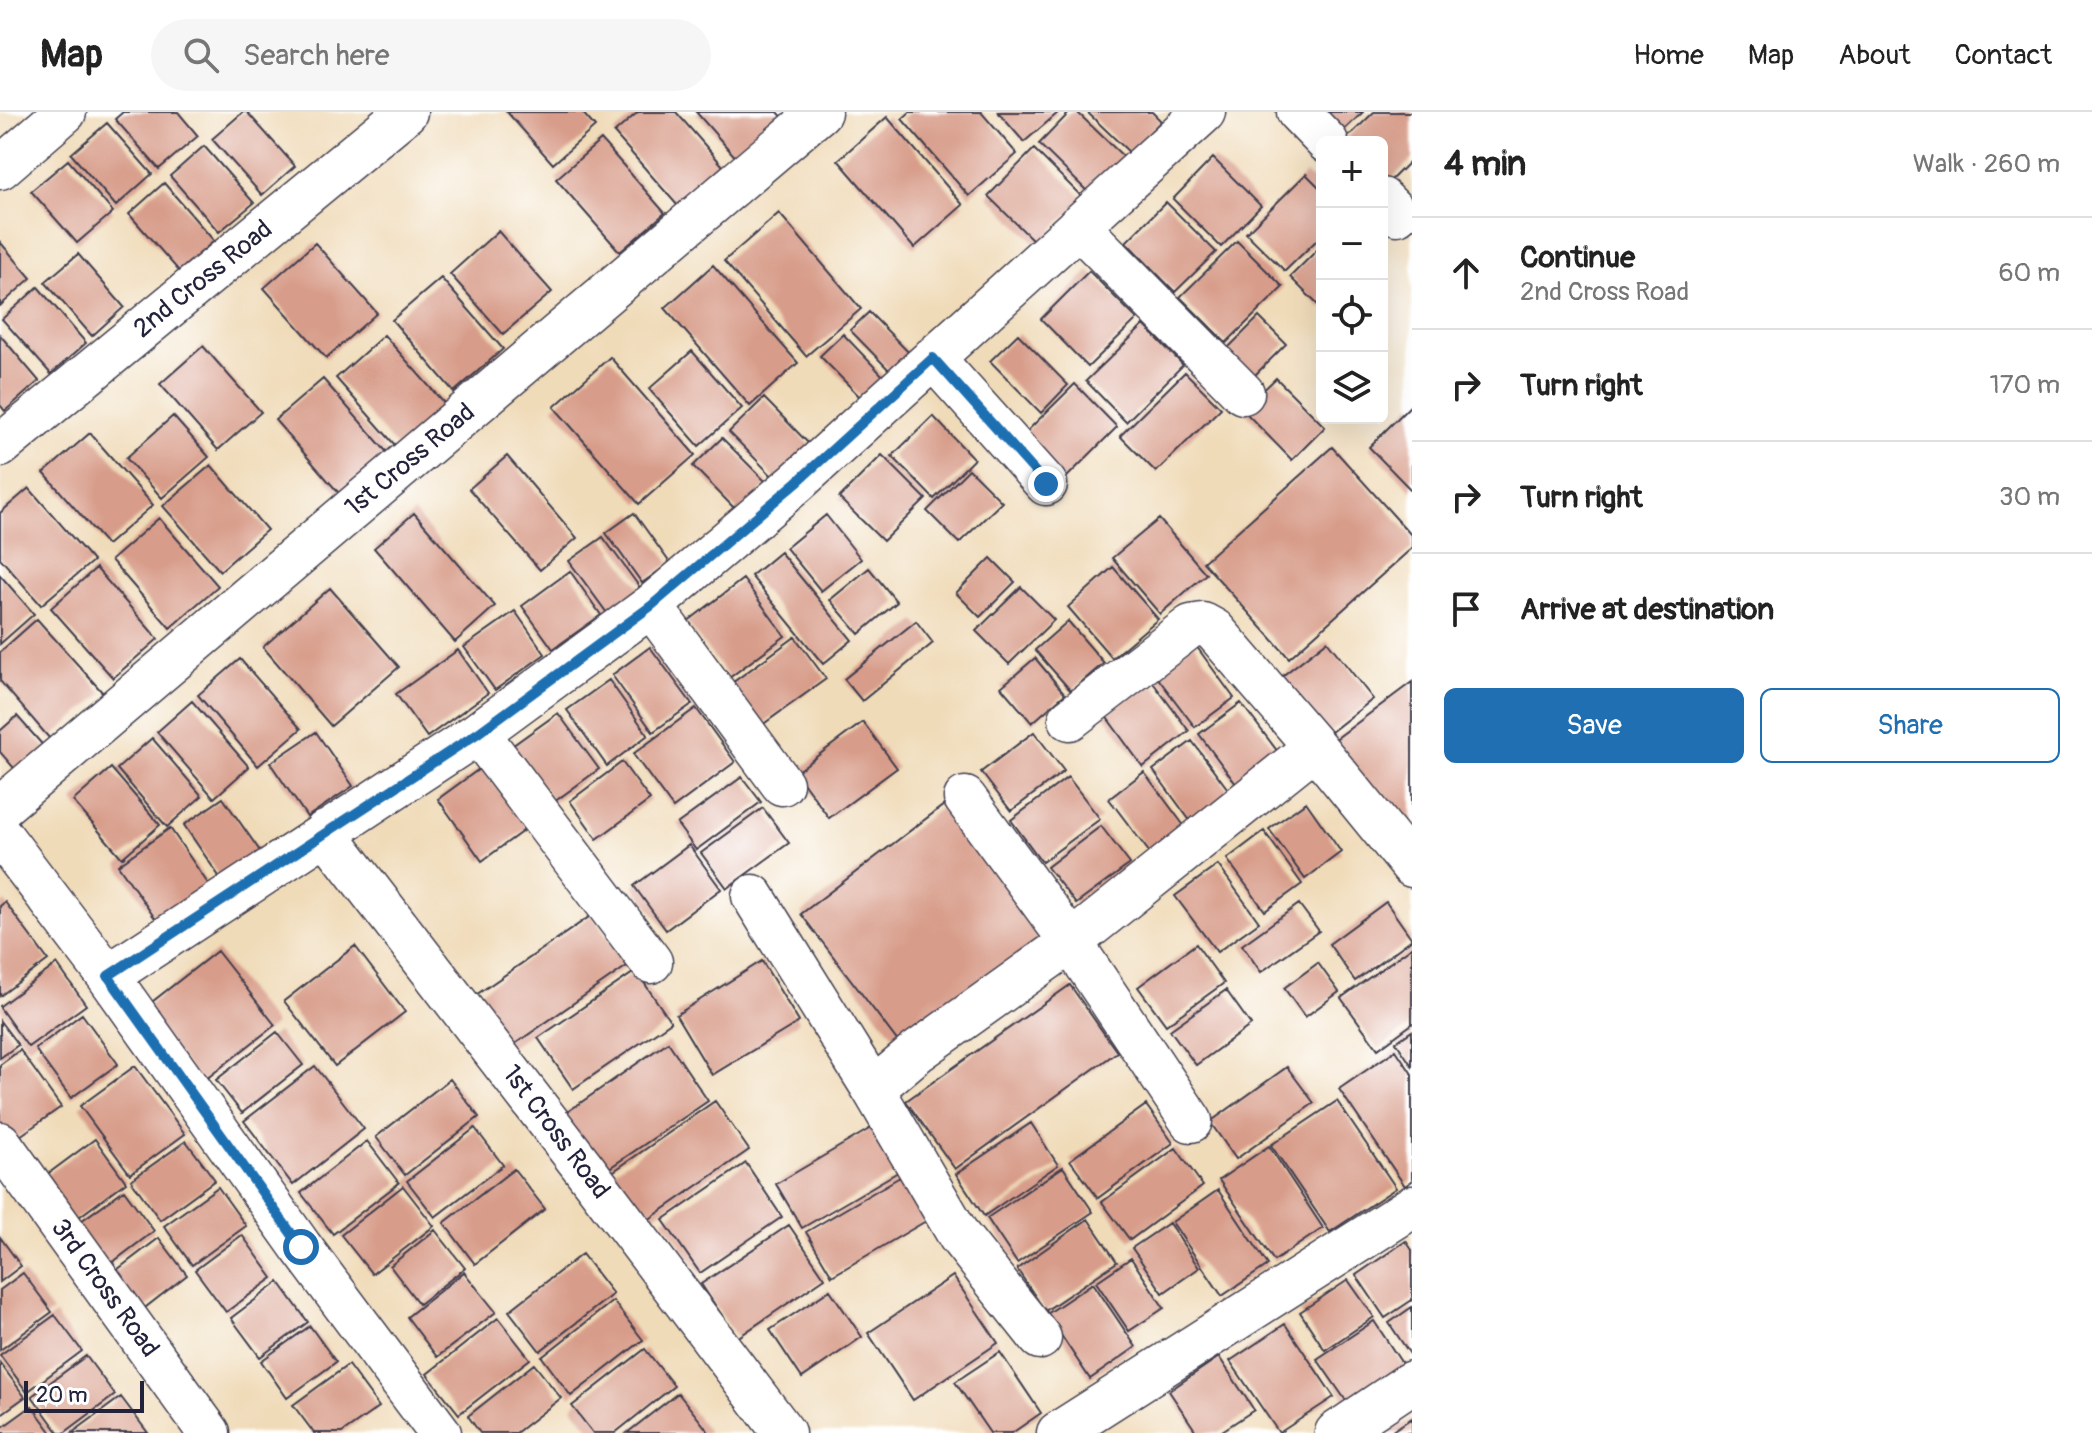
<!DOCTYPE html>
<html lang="en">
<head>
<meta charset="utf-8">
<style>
	body { margin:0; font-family:Pangolin,sans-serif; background:#f6f6f6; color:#222 }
	.controls { position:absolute; right:24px; top:24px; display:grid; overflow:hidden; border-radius:12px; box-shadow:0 8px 32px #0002 }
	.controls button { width:72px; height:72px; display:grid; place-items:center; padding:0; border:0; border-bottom:2px solid #e0e0e0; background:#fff; color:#222; font:40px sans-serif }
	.scale { position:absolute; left:24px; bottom:20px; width:120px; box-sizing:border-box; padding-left:8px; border:4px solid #22223b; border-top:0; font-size:22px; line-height:28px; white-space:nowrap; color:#22223b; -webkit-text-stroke:6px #fff; paint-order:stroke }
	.stop { position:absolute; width:24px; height:24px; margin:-18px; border:6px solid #1f6fb2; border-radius:50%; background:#fff }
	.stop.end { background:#1f6fb2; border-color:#fff; box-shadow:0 2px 8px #0008 }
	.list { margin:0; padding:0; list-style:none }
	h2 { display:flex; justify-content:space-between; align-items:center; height:104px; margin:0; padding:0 32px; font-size:34px }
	h2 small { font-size:26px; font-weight:400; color:#767676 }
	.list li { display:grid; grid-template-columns:52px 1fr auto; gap:24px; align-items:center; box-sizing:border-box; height:112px; padding:0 32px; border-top:2px solid #e0e0e0 }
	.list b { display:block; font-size:30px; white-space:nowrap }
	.list p { margin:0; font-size:26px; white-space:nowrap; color:#767676 }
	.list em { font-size:26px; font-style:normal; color:#767676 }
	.actions { display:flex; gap:16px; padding:24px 32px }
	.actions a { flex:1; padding:18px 0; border:2px solid #1f6fb2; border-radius:12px; text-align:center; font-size:28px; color:#1f6fb2 }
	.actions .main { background:#1f6fb2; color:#fff }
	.icon { flex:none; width:44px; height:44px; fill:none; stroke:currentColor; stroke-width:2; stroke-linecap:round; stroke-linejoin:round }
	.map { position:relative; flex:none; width:1412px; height:1321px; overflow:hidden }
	header { display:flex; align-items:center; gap:48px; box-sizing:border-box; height:112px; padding:0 40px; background:#fff; border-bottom:2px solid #e0e0e0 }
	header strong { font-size:38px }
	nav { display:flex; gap:44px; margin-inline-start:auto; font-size:28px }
	.search { width:560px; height:72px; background:#f6f6f6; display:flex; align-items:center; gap:20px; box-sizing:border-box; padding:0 28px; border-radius:44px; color:#767676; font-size:30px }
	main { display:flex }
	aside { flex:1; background:#fff }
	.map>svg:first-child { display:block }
	.building { fill:#d89d8a }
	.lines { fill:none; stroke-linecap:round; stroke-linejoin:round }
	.minor-casing { stroke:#413e4e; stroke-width:45 }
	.minor { stroke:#fff; stroke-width:42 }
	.route { stroke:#1f6fb2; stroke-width:10 }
	.labels { text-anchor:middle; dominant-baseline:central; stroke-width:6; stroke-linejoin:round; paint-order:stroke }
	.street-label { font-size:26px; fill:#22223b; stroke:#fff }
</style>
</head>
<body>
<header>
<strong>Map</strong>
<div class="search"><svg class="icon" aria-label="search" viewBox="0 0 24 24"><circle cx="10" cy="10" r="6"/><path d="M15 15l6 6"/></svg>Search here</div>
<nav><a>Home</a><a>Map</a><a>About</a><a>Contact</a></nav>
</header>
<main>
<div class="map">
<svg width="1412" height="1321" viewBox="0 0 1412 1321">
	<rect width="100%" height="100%" fill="#fff"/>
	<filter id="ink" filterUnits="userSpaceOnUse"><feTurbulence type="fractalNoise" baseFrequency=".0125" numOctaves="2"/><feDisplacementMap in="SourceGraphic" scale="16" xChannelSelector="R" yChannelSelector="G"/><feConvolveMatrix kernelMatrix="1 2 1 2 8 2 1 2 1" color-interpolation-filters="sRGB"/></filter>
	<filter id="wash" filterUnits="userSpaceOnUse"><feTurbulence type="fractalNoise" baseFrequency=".006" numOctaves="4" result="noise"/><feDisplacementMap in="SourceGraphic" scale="32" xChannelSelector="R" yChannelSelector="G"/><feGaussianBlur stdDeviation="1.8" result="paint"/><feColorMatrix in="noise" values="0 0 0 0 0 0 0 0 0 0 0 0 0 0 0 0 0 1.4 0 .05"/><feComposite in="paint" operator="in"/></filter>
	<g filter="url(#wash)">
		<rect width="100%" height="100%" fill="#f0dbb9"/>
		<g id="blocks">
			<path class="building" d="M123,0H178L198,24L159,57L115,7Z
				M243,0H247L295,54L262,83L212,27Z
				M507,0H582L595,15L553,52Z
				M638,0H676L723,54L678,94L614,21Z
				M696,0H778L785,8L738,48Z
				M910,0H981L1017,42L969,84L902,7Z
				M998,0H1059L1024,30Z
				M1070,0H1077L1128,49L1093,85L1039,32Z
				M1087,0H1152L1161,9L1130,41Z
				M1324,0H1363L1343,19Z
				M1374,0H1412V47L1387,72L1382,67V30H1343Z
				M887,5L963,93L914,136L838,48Z
				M107,11L152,62L116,94L71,42Z
				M601,28L665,101L620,140L556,67Z
				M204,34L254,91L219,120L170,64Z
				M1034,37L1083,86L1038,133L988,84Z
				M1213,46L1261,94L1221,135L1173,87Z
				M68,48L113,100L77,131L31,79Z
				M1306,62L1322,78V123L1285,159L1246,121Z
				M164,71L214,129L179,159L129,102Z
				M1166,90L1216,140L1175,180L1126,130Z
				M779,101L861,197L806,244L724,149Z
				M498,119L552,180L503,222L450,162Z
				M1237,129L1283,175L1226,231L1180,185Z
				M0,130L31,166L0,194Z
				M315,131L377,201L326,246L264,176Z
				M1322,133V197L1290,165Z
				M78,142L124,195L92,224L45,170Z
				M713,153L798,251L750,294L665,196Z
				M1089,159L1137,207L1088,255L1041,207Z
				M441,166L503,237L454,280L392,208Z
				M38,175L86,231L51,262L2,207Z
				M869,200L914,246L895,264L850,218Z
				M1259,205L1286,232L1254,264L1227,237Z
				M1144,213L1183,253L1126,310L1086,269Z
				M843,222L886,267L864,289L820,244Z
				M1018,222L1068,273L1041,301L990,249Z
				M0,223L39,269L5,299L0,293Z
				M384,223L450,298L402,341L336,266Z
				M203,234L261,300L218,338L160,272Z
				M692,239L742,296L699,334L649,277Z
				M610,245L695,343L639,392L554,295Z
				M1185,260L1221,296L1156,360L1120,324Z
				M1276,266L1325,315L1292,348L1243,298Z
				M323,267L391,345L344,387L275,308Z
				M1075,272L1117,315L1061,371L1019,327Z
				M764,286L815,338L780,372L729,320Z
				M1412,292V379L1369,335Z
				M173,304L209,345L162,386L126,346Z
				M933,304L974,347L934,387L892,344Z
				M90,321L153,393L107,433L44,361Z
				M722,326L768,372L739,401L693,354Z
				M1332,335L1412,424V436L1289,546L1203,450Z
				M882,343L926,387L883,429L839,386Z
				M507,344L577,426L540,458L469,377Z
				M211,353L267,418L220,459L163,394Z
				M969,357L1002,390L959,431L927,399Z
				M29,376L93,449L41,493L0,446V401Z
				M414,401L495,494L455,530L374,436Z
				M634,401L670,451L642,471L606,421Z
				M826,403L861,447L821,479L786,436Z
				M159,406L218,474L170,516L111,448Z
				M1159,407L1206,462L1160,502L1112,446Z
				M603,425L641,477L607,501L569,449Z
				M780,440L852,528L823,552L751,464Z
				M991,446L1015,470L980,505L956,481Z
				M1113,455L1158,507L1112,546L1068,495Z
				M96,456L158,527L113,566L51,496Z
				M869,456L897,490L859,522L830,488Z
				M570,459L601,503L553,537L522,494Z
				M0,463L34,502L0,532Z
				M743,467L785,524L729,566L687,510Z
				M1021,475L1054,508L1009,552L976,519Z
				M330,476L399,555L331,614L263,535Z
				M515,499L545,542L495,578L464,535Z
				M37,507L103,581L50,627L0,569V540Z
				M916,509L933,531L862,589L844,567Z
				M1068,509L1104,551L1071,579L1035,538Z
				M795,525L826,567L762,613L732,571Z
				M1327,529L1373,587L1322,627L1276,569Z
				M1194,531L1234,586L1195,615L1154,561Z
				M650,535L692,592L653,620L612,563Z
				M458,538L488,581L427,625L396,582Z
				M1035,546L1065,582L1032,611L1001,575Z
				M240,547L301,617L258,654L198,583Z
				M609,568L648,623L607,654L567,598Z
				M1151,568L1189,619L1143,655L1105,603Z
				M1412,570V734L1333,629Z
				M192,589L249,655L214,686L157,620Z
				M1241,591L1281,644L1239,676L1199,622Z
				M696,596L735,650L673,696L633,642Z
				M558,601L599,657L554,690L512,634Z
				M17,604L48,639L20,663L0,640V619Z
				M863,610L897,656L829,706L796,660Z
				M316,620L353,674L307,705L270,651Z
				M1034,620L1064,659L1011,699L981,660Z
				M152,626L202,684L167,715L117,657Z
				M1192,629L1233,684L1194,714L1153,658Z
				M622,650L650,688L597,727L570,689Z
				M482,655L527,716L482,749L438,687Z
				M111,656L160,713L122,746L73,689Z
				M1144,660L1185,715L1150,741L1109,687Z
				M742,665L761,690L696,738L677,712Z
				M1068,665L1100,707L1042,750L1011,708Z
				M223,686L262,742L223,770L184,713Z
				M1306,690L1341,740L1305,767L1269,717Z
				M944,693L1045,825L902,935L801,802Z
				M763,696L789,731L727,776L701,741Z
				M1101,714L1130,752L1076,792L1047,755Z
				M170,716L211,776L159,812L118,753Z
				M1264,719L1302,772L1265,799L1227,747Z
				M689,733L721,777L666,818L634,774Z
				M1218,753L1259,810L1217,840L1175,784Z
				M5,790L48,848L0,884V794Z
				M1386,790L1412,827L1355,869L1329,832Z
				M1299,792L1319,819L1261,860L1242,833Z
				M592,803L627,854L509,936L473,885Z
				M1196,832L1224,871L1166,913L1138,875Z
				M355,834L405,900L335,954L284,889Z
				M1412,835V912L1378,937L1341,886Z
				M217,839L275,913L201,971L143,897Z
				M762,849L799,910L712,963L676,903Z
				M1318,851L1339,880L1305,905L1284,876Z
				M57,852L86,893L28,935L0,896V894Z
				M636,859L671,910L573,977L538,926Z
				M1070,873L1117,940L955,1057L906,989Z
				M1226,878L1251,913L1196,953L1170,918Z
				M82,902L118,952L71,986L35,937Z
				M0,909L18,933L0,946Z
				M1412,919V954L1396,930Z
				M277,920L303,953L242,1001L216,968Z
				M668,930L708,989L602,1061L563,1003Z
				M20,938L61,995L13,1029L0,1012V953Z
				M1396,938L1412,962V1069L1405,1074L1339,977Z
				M135,954L185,1022L130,1062L80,994Z
				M315,954L364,1017L293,1073L244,1009Z
				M1287,955L1314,991L1236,1047L1210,1010Z
				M450,967L479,1005L405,1063L376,1025Z
				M715,989L749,1038L645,1110L611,1061Z
				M1337,989L1396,1076L1330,1120L1271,1033Z
				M1146,993L1173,1031L1098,1086L1070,1048Z
				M1031,1011L1058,1053L984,1104L956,1062Z
				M475,1016L503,1053L435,1105L407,1069Z
				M871,1016L898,1060L802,1116L776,1072Z
				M95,1027L126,1070L72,1110L41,1067Z
				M186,1029L215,1068L160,1108L131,1068Z
				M367,1029L399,1071L333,1122L301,1081Z
				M1269,1034L1323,1116L1274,1149L1219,1068Z
				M1176,1036L1203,1074L1130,1128L1102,1090Z
				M746,1051L782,1105L700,1161L663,1108Z
				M1063,1055L1093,1100L1017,1151L987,1106Z
				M514,1057L545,1097L475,1152L444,1111Z
				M900,1065L926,1109L832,1164L806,1120Z
				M403,1074L434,1114L372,1162L341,1123Z
				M218,1075L246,1114L192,1153L164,1114Z
				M124,1078L154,1119L101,1159L70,1117Z
				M1218,1078L1268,1153L1222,1184L1172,1110Z
				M1088,1107L1117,1150L1045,1199L1017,1157Z
				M1169,1111L1199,1156L1163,1181L1132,1136Z
				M789,1113L825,1166L737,1226L701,1172Z
				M435,1118L465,1156L419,1192L390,1154Z
				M242,1123L273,1166L226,1200L195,1158Z
				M0,1125L21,1154L0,1170Z
				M159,1126L187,1163L137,1202L109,1164Z
				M1406,1129L1412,1138V1188L1385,1206L1356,1163Z
				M582,1142L613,1182L540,1239L509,1199Z
				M1131,1146L1164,1196L1129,1219L1096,1170Z
				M464,1160L496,1200L437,1245L407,1205Z
				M23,1161L52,1200L0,1238V1178Z
				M953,1164L998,1231L913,1288L868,1221Z
				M1348,1168L1374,1205L1325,1238L1300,1200Z
				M279,1170L308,1210L260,1245L231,1206Z
				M1093,1171L1136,1235L1090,1267L1047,1202Z
				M830,1178L862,1225L802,1266L770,1218Z
				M613,1189L643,1228L571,1284L542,1245Z
				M1412,1195V1245L1389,1211Z
				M55,1203L82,1239L27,1280L0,1243Z
				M498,1206L530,1247L459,1302L427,1262Z
				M1374,1209L1405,1256L1349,1293L1317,1247Z
				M1285,1212L1334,1285L1279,1321L1230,1249Z
				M310,1214L336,1250L287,1286L261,1249Z
				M645,1237L674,1274L615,1321H593L572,1294Z
				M1000,1240L1041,1301L1012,1321H990L955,1270Z
				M86,1244L115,1283L64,1321H59L32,1284Z
				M1219,1245L1254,1298L1219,1321H1197L1169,1279Z
				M0,1251L25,1285L0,1303Z
				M534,1252L561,1286L516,1321H480L468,1304Z
				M348,1253L379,1295L342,1321H314L293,1293Z
				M678,1281L708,1319L706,1321H627Z
				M121,1285L148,1321H72Z
				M32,1294L52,1321H0V1317Z
				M1412,1306V1321H1389Z"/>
		</g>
	</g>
	<g filter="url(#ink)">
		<use href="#blocks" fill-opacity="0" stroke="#413e4e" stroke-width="2"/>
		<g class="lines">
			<g class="minor-casing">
				<path id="minor" d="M1298,0L1327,30
					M0,56L65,0
					M1382,87L1397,102
					M1078,114L1243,281
					M933,246L1046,372
					M0,334L406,0
					M651,494L782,672
					M1070,607L1191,514L1203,512L1214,518L1315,635
					M478,621L651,850
					M965,686L1071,830L1191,1009
					M0,696L820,0
					M325,720L583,1055L784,1321
					M0,722L108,864L301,1135L440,1321
					M753,784L873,977L959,1124L1040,1226
					M108,864L478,621L651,494L797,370L1204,0
					M873,977L917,940L1071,830L1315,635L1412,754
					M0,1031L209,1321
					M1058,1321L1412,1095
					M1336,1321L1412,1270"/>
			</g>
			<use href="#minor" class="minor"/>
		</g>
	</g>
	<g class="lines" filter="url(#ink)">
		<path class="route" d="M301,1135L108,864L478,621L651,494L797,370L933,246L1046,372"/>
	</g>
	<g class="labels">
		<g class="street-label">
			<text transform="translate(203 167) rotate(-39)">2nd Cross Road</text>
			<text transform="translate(410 348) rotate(-40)">1st Cross Road</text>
			<text transform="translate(556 1020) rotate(53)">1st Cross Road</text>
			<text transform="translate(105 1176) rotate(54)">3rd Cross Road</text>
		</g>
	</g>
</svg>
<div class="controls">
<button>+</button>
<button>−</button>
<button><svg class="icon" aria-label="locate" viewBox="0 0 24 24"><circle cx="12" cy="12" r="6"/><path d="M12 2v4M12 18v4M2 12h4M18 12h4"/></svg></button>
<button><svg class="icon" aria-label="layers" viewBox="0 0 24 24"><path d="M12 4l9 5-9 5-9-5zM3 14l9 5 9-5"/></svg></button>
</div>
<div class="scale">20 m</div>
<div class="stop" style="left:301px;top:1135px"></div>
<div class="stop end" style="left:1046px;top:372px"></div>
</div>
<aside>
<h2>4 min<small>Walk · 260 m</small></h2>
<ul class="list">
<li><svg class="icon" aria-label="ahead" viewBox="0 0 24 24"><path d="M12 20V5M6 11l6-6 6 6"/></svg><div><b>Continue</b><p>2nd Cross Road</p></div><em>60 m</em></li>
<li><svg class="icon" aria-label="right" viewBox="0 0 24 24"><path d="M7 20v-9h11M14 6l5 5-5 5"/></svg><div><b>Turn right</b></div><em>170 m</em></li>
<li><svg class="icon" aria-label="right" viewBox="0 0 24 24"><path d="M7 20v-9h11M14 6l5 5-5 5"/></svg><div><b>Turn right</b></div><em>30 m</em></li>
<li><svg class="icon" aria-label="arrive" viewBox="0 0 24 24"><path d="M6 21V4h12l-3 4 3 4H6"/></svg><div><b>Arrive at destination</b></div></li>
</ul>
<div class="actions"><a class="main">Save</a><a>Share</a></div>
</aside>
</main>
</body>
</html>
